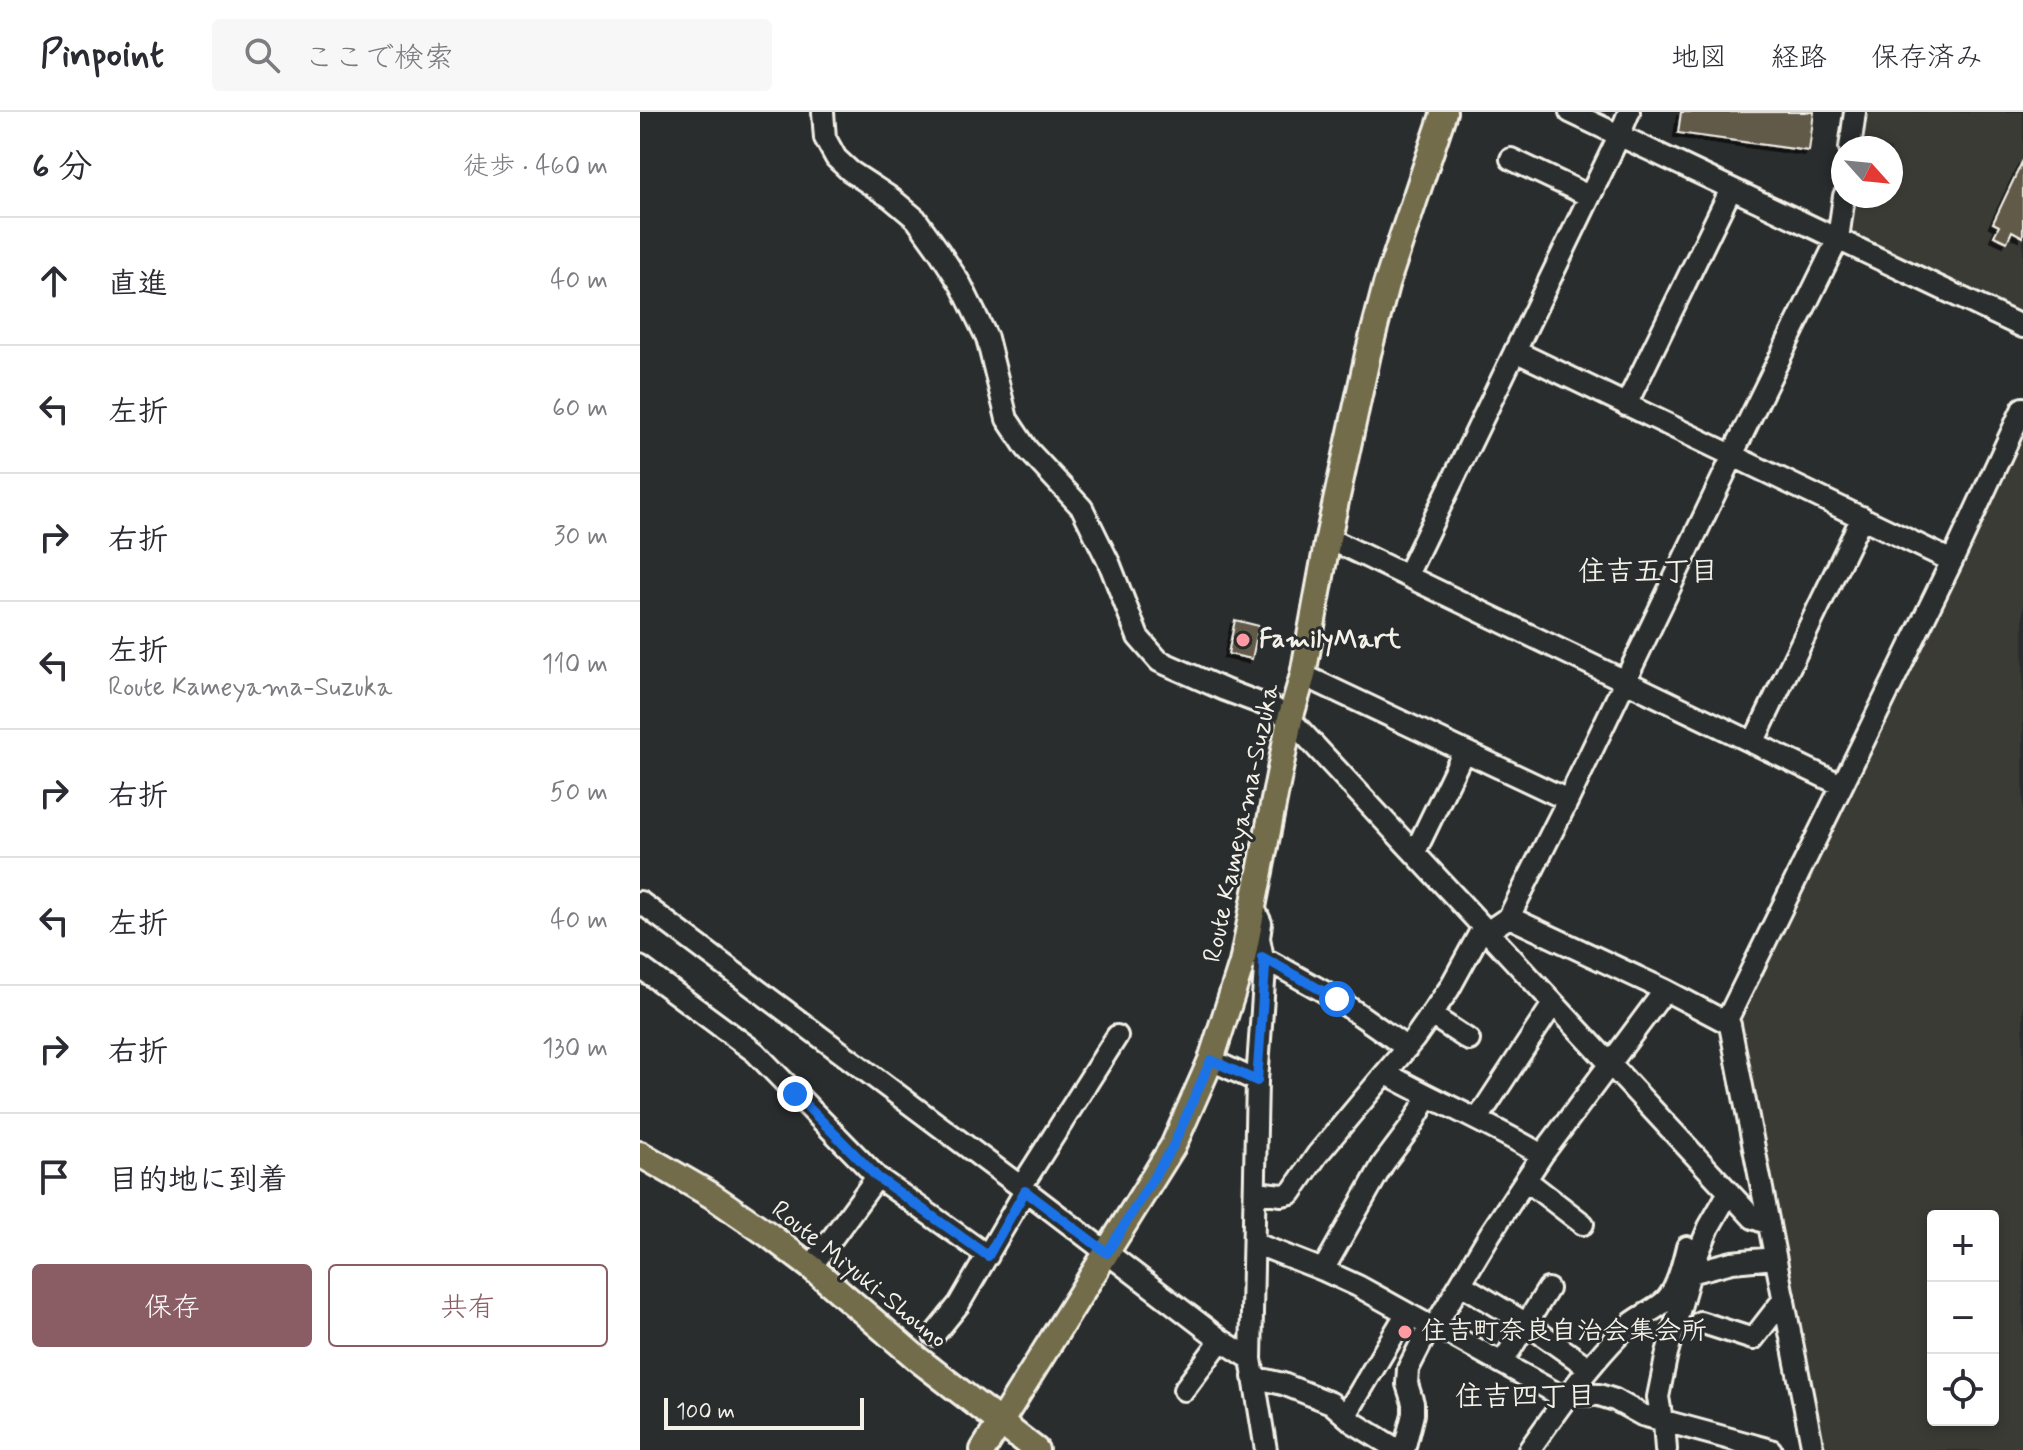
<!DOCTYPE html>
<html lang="ja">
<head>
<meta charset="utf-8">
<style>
	body { margin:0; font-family:Mynerve,"Klee One",sans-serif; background:#f7f7f7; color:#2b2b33 }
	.controls { position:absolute; right:24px; bottom:24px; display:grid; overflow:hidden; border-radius:8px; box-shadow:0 4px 12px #0003 }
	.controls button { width:72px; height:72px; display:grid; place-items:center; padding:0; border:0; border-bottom:2px solid #e1e1e2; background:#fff; color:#2b2b33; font:40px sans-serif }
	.compass { position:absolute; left:1191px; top:24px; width:72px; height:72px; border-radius:50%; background:#fff; box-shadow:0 4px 12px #0003; rotate:117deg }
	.scale { position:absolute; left:24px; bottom:20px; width:200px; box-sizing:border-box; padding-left:8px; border:4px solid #f4f1e8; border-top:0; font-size:22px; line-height:28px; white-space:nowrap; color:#f4f1e8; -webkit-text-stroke:6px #2a2d2e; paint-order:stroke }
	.stop { position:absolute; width:24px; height:24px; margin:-18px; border:6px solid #1a73e8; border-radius:50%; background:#fff }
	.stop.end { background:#1a73e8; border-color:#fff; box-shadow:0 2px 8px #0008 }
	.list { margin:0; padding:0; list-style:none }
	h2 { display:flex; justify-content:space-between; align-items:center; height:104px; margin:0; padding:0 32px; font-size:34px }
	h2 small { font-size:26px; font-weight:400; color:#7c7c81 }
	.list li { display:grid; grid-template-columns:52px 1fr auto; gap:24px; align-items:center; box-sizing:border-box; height:128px; padding:0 32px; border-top:2px solid #e1e1e2 }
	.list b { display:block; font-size:30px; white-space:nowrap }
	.list p { margin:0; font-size:26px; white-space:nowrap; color:#7c7c81 }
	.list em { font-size:26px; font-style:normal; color:#7c7c81 }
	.actions { display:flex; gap:16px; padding:24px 32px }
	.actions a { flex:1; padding:18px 0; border:2px solid #8a5d65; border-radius:8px; text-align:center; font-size:28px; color:#8a5d65 }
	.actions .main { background:#8a5d65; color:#fff }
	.icon { flex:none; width:44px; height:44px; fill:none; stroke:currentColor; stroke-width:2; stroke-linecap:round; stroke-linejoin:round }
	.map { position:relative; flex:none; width:1383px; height:1338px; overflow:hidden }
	header { display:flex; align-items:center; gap:48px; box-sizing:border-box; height:112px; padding:0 40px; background:#fff; border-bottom:2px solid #e1e1e2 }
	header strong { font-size:38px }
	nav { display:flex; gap:44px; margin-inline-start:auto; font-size:28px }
	.search { width:560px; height:72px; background:#f7f7f7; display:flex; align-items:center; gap:20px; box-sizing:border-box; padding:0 28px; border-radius:8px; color:#7c7c81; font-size:30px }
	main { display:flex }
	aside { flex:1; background:#fff }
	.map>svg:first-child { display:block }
	.built { fill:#3b3a36; fill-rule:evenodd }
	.building { fill:#625a4a; stroke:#f4f1e8; stroke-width:2; filter:url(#shadow) }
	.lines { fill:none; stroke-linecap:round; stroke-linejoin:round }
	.minor-casing { stroke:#f4f1e8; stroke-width:26 }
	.major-casing { stroke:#f4f1e8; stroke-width:30 }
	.minor { stroke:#2a2d2e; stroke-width:20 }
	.major { stroke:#736c4b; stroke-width:24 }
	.route { stroke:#1a73e8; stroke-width:10 }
	.poi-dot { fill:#ff9aa2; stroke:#2a2d2e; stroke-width:3 }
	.labels { text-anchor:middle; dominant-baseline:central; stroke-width:6; stroke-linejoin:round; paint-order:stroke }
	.poi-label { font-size:26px; font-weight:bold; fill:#f4f1e8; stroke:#2a2d2e; text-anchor:start }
	.street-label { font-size:26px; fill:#f4f1e8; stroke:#2a2d2e }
	.neighbourhood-label { font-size:28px; font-weight:bold; fill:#f4f1e8; stroke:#2a2d2e }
</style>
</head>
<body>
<header>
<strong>Pinpoint</strong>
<div class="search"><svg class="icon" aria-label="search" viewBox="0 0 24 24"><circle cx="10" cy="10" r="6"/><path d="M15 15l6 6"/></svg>ここで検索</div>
<nav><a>地図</a><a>経路</a><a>保存済み</a></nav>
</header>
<main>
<aside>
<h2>6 分<small>徒歩 · 460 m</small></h2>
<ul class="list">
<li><svg class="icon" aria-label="ahead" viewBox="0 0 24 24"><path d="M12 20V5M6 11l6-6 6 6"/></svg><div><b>直進</b></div><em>40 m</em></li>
<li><svg class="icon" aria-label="left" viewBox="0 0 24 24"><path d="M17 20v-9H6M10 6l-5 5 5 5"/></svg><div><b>左折</b></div><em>60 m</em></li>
<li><svg class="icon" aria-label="right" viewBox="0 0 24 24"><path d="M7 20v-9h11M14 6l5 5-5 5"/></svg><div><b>右折</b></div><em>30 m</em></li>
<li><svg class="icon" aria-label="left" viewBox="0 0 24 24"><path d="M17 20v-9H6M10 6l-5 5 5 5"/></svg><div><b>左折</b><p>Route Kameyama-Suzuka</p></div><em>110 m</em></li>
<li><svg class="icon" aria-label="right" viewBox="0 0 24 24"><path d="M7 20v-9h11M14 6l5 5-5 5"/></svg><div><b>右折</b></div><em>50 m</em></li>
<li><svg class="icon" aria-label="left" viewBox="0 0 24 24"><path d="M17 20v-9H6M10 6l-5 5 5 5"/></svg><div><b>左折</b></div><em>40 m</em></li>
<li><svg class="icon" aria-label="right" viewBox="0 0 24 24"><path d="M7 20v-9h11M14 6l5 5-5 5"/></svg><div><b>右折</b></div><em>130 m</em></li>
<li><svg class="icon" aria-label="arrive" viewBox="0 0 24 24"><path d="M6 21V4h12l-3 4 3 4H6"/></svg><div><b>目的地に到着</b></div></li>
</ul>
<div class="actions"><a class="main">保存</a><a>共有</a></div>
</aside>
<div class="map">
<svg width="1383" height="1338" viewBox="0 0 1383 1338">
	<defs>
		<filter id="shadow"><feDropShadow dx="-4" dy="4" stdDeviation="0" flood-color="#0009"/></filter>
	</defs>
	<rect width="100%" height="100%" fill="#2a2d2e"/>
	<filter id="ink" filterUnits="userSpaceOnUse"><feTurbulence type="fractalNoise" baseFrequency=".0125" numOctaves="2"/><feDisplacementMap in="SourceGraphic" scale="16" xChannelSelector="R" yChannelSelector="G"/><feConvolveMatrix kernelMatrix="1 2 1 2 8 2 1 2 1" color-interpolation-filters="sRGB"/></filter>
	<g filter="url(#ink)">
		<path class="built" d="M1224,0H1383V204L1215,124L1209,113L1213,84H1251V36H1219Z
			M1383,308V1338H1182L1097,901ZM1293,1104H1353V1308H1293Z"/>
		<path class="building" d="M1041,0H1174L1169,39L1038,21Z
			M1383,48V125L1372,119L1367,130L1354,124L1359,114L1353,111Z
			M595,508L619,514L612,547L588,542Z"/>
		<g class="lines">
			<g class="minor-casing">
				<path id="minor" d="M183,0L185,26L196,46L210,59L251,86L276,107L299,139L321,173L347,226L367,307L387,337L442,396L470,453L498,525L519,549L585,578L633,596L650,607L1113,1106L1129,1112
					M930,0L1383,215
					M1210,36L1215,0
					M871,47L949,84
					M875,239L1312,449
					M986,293L1091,77
					M688,426L1201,673
					M767,463L979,24L989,0
					M663,563L928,688
					M1113,631L1222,405
					M775,740L824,639
					M0,790L381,1075L581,1228L611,1247
					M614,796L621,811L619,826L625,856L617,969L611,1247L626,1338
					M869,805L1025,878L1086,910
					M847,820L869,805L928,688L1093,344L1096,335L1198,127L1204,84
					M622,845L697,887L767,936
					M0,855L115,940L237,1065L348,1144
					M791,903L829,928
					M571,948L617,969
					M747,962C798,990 852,1013 902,1043
					M837,1008L913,892
					M886,1068L943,1112
					M381,1075L477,924
					M616,1080L642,1083L651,1081L677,1043L774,927L809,877L843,815
					M614,1131L683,1158L718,1174L790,1214H795L925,1286
					M171,1155L237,1065
					M683,1158L743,1052L770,1016L788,985
					M1042,1159L1050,1161L1092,1150L1135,1146
					M821,1172L887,1212L949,1256
					M1060,1210L1113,1227L1144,1187
					M795,1214L850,1122L902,1043L1025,878
					M294,1223L319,1192L385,1079
					M862,1251L908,1177
					M613,1265L643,1272L691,1291L714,1311L758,1338
					M544,1278L581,1228
					M928,1282L959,1283L975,1288L1002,1303L1131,1338
					M706,1303L766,1202
					M1022,1309L1018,1285L1027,1241L1050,1161L1069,1115L1089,1080
					M1024,1309L1026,1338
					M764,1338L773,1302V1291L767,1272L768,1257L790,1214
					M889,1338C919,1295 949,1252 986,1216C998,1204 1016,1199 1027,1187C1038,1174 1043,1151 1047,1135
					M1173,1338L1090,913L1086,910L1312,449L1383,296"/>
			</g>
			<g class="major-casing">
				<path id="major" d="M0,1042L71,1083L129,1123L171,1155L279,1248L396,1338
					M343,1338L533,1034L571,948L602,851L650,607L663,563L688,426L728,242L746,173L804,0"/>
			</g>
			<use href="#minor" class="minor"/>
			<use href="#major" class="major"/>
		</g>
	</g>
	<g class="lines" filter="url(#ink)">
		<path class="route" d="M155,982L237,1065L348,1144L385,1079L467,1141L533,1034L571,948L617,969L625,856L622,845L697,887"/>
	</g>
	<g class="poi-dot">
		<circle cx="603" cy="528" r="8"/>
		<circle cx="765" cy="1220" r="8"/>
	</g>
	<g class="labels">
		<g class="poi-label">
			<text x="619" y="528">FamilyMart</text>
			<text x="781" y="1220">住吉町奈良自治会集会所</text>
		</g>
		<g class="street-label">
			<text transform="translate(602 711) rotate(-78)">Route Kameyama-Suzuka</text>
			<text transform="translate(219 1163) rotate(39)">Route Miyuki-Shouno</text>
		</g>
		<g class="neighbourhood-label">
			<text x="1008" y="460">住吉五丁目</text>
			<text x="885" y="1285">住吉四丁目</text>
		</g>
	</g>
</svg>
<div class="controls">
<button>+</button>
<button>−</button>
<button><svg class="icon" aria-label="locate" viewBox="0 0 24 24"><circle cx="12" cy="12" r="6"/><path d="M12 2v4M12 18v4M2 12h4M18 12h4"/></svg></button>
</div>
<svg class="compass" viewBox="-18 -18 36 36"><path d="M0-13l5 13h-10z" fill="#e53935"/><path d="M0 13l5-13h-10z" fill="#7c7c81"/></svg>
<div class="scale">100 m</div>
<div class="stop" style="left:697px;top:887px"></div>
<div class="stop end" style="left:155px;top:982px"></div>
</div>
</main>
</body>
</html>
